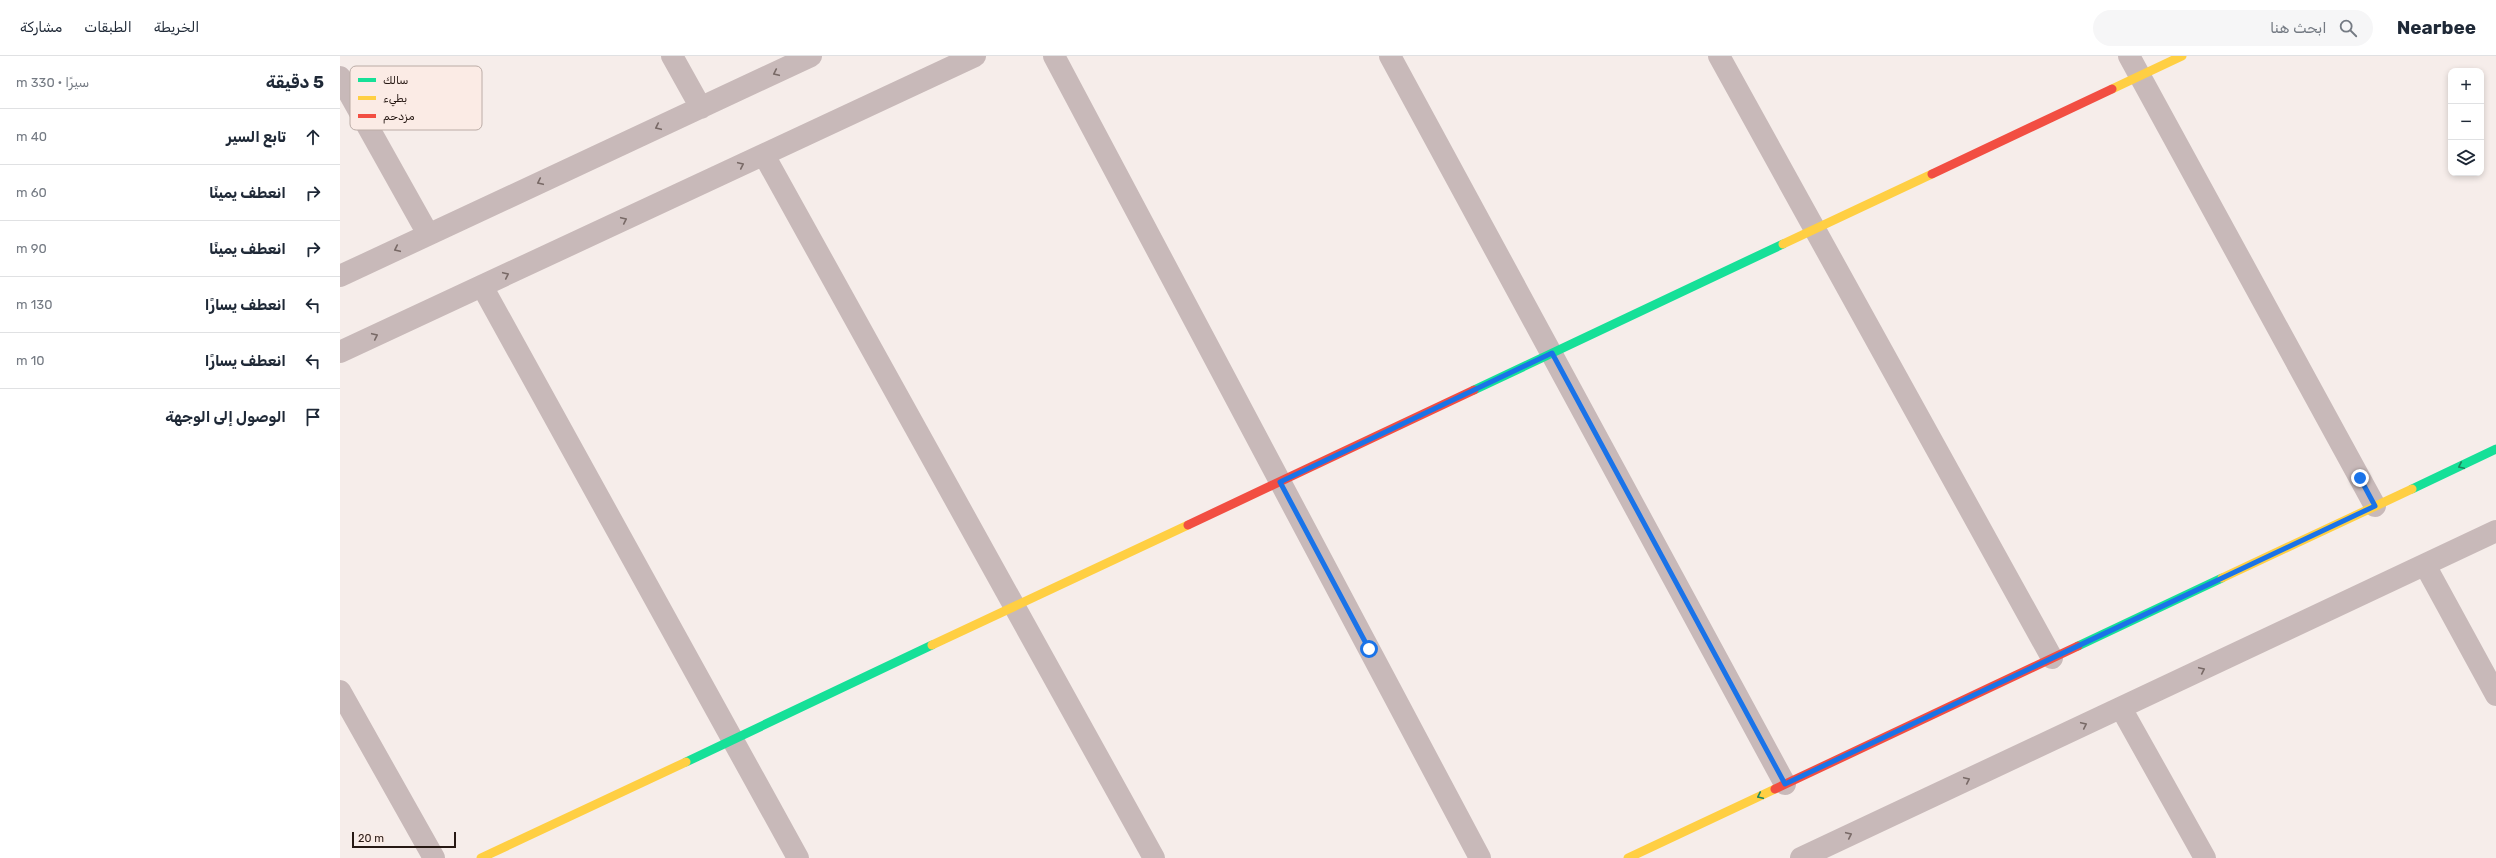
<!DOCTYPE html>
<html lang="ar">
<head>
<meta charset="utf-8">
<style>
	body { margin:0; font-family:Rubik,Cairo,sans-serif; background:#f6f6f7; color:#1f2937; direction:rtl }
	.controls { position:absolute; right:12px; top:12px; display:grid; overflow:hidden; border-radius:8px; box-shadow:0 2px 6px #0003 }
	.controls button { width:36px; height:36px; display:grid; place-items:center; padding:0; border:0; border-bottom:1px solid #e0e1e3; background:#fff; color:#1f2937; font:20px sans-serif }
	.scale { position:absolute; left:12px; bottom:10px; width:104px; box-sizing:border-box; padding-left:4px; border:2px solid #271914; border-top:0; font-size:11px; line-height:14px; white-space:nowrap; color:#271914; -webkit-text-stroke:3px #fbebe5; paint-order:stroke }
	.stop { position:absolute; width:12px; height:12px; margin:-9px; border:3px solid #1a73e8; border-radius:50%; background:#fff }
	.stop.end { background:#1a73e8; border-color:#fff; box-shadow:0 1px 4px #0008 }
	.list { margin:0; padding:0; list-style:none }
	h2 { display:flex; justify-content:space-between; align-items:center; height:52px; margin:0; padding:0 16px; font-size:17px }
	h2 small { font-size:13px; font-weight:400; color:#747a83 }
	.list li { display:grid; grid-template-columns:26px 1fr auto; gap:12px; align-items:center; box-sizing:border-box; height:56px; padding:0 16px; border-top:1px solid #e0e1e3 }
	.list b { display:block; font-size:15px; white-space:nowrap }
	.list em { font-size:13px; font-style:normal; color:#747a83 }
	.icon { flex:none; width:22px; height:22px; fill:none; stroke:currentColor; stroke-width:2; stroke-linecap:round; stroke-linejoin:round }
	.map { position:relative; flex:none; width:2156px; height:802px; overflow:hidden; direction:ltr }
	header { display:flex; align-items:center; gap:24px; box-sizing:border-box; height:56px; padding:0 20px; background:#fff; border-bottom:1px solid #e0e1e3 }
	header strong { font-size:19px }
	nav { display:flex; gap:22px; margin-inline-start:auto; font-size:14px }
	.search { width:280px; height:36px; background:#f6f6f7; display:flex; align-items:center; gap:10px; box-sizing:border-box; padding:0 14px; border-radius:22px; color:#747a83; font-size:15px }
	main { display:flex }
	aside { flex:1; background:#fff }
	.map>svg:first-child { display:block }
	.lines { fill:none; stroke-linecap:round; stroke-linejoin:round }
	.street { stroke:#c8b9b9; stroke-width:22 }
	.fast { stroke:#16e098; stroke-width:9 }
	.slow { stroke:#ffcf43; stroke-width:9 }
	.jam { stroke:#f24e42; stroke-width:9 }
	.oneway { stroke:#786966 }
	.oneway2 { stroke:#1e865d }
	.route { stroke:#1a73e8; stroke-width:5 }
	.key { fill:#fbebe5; stroke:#bbaca6; stroke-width:1 }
	.key-label { font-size:11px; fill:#271914 }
</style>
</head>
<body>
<header>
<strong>Nearbee</strong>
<div class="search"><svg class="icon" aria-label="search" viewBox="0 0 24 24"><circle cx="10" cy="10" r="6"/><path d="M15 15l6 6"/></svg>ابحث هنا</div>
<nav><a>الخريطة</a><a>الطبقات</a><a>مشاركة</a></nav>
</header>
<main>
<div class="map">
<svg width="2156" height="802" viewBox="0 0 2156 802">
	<rect width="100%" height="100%" fill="#f6edea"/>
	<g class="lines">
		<path class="street" d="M332,0L361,52
			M714,0L1140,802
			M1050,0L1445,728
			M1379,0L1712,602
			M1789,0L2035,450
			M0,21L88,178
			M424,99L814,802
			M0,220L471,0
			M142,230L458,802
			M0,296L635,0
			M2085,509L2156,639
			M0,635L94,802
			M1781,652L1865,802
			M1461,802L2156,475"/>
		<path class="fast" d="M1134,334L1443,188
			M2072,433L2156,393
			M1738,590L1882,522
			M346,706L592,589"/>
		<path class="slow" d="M1772,33L1842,0
			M1443,188L1592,118
			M1882,522L2072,433
			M592,589L848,469
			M141,802L346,706
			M1288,802L1435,733"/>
		<path class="jam" d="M1592,118L1772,33
			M848,469L1134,334
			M1435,733L1738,590"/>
	</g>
	<defs><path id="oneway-chevron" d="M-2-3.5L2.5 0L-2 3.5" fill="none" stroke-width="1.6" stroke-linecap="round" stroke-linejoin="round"/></defs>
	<g class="oneway">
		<use href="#oneway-chevron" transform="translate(436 17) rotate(155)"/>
		<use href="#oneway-chevron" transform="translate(318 71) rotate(155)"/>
		<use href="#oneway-chevron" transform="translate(401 109) rotate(-25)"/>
		<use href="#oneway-chevron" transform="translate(200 126) rotate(155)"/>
		<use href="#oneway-chevron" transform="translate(284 164) rotate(-25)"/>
		<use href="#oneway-chevron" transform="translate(57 193) rotate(155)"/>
		<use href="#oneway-chevron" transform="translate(166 219) rotate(-25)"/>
		<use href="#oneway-chevron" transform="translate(35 280) rotate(-25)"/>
		<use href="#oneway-chevron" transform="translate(1862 614) rotate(-25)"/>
		<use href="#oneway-chevron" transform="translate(1744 669) rotate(-25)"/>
		<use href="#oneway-chevron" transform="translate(1627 724) rotate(-25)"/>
		<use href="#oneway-chevron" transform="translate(1509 779) rotate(-25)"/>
	</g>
	<g class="oneway2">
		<use href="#oneway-chevron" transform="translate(2121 410) rotate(155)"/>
		<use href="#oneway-chevron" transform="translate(1420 740) rotate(155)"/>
	</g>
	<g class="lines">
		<path class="route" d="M1029,593L940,426L1212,297L1445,728L2035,450L2020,422"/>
	</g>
	<rect x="10" y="10" width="132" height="64" rx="6" class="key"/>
	<rect x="18" y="22" width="18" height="4" fill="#16e098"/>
	<rect x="18" y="40" width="18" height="4" fill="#ffcf43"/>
	<rect x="18" y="58" width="18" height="4" fill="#f24e42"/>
	<g class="key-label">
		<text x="43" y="28">سالك</text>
		<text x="43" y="46">بطيء</text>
		<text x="43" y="64">مزدحم</text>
	</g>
</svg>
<div class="controls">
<button>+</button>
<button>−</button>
<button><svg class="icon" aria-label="layers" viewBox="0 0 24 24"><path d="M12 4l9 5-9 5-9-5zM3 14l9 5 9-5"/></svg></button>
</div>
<div class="scale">20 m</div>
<div class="stop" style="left:1029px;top:593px"></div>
<div class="stop end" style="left:2020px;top:422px"></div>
</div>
<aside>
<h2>5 دقيقة<small>سيرًا · 330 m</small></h2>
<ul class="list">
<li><svg class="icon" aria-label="ahead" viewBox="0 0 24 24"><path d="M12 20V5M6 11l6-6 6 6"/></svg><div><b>تابع السير</b></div><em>40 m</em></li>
<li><svg class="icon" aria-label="right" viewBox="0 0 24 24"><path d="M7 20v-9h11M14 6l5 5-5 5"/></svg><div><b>انعطف يمينًا</b></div><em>60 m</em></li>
<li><svg class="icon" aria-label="right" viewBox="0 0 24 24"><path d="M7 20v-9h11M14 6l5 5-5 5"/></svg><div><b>انعطف يمينًا</b></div><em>90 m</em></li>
<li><svg class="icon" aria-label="left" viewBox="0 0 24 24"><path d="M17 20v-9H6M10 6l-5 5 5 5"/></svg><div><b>انعطف يسارًا</b></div><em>130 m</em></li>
<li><svg class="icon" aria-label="left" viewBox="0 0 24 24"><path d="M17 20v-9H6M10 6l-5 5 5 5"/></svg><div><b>انعطف يسارًا</b></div><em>10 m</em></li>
<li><svg class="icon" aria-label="arrive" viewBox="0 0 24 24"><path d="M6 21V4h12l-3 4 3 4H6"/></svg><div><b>الوصول إلى الوجهة</b></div></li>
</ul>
</aside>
</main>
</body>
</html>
